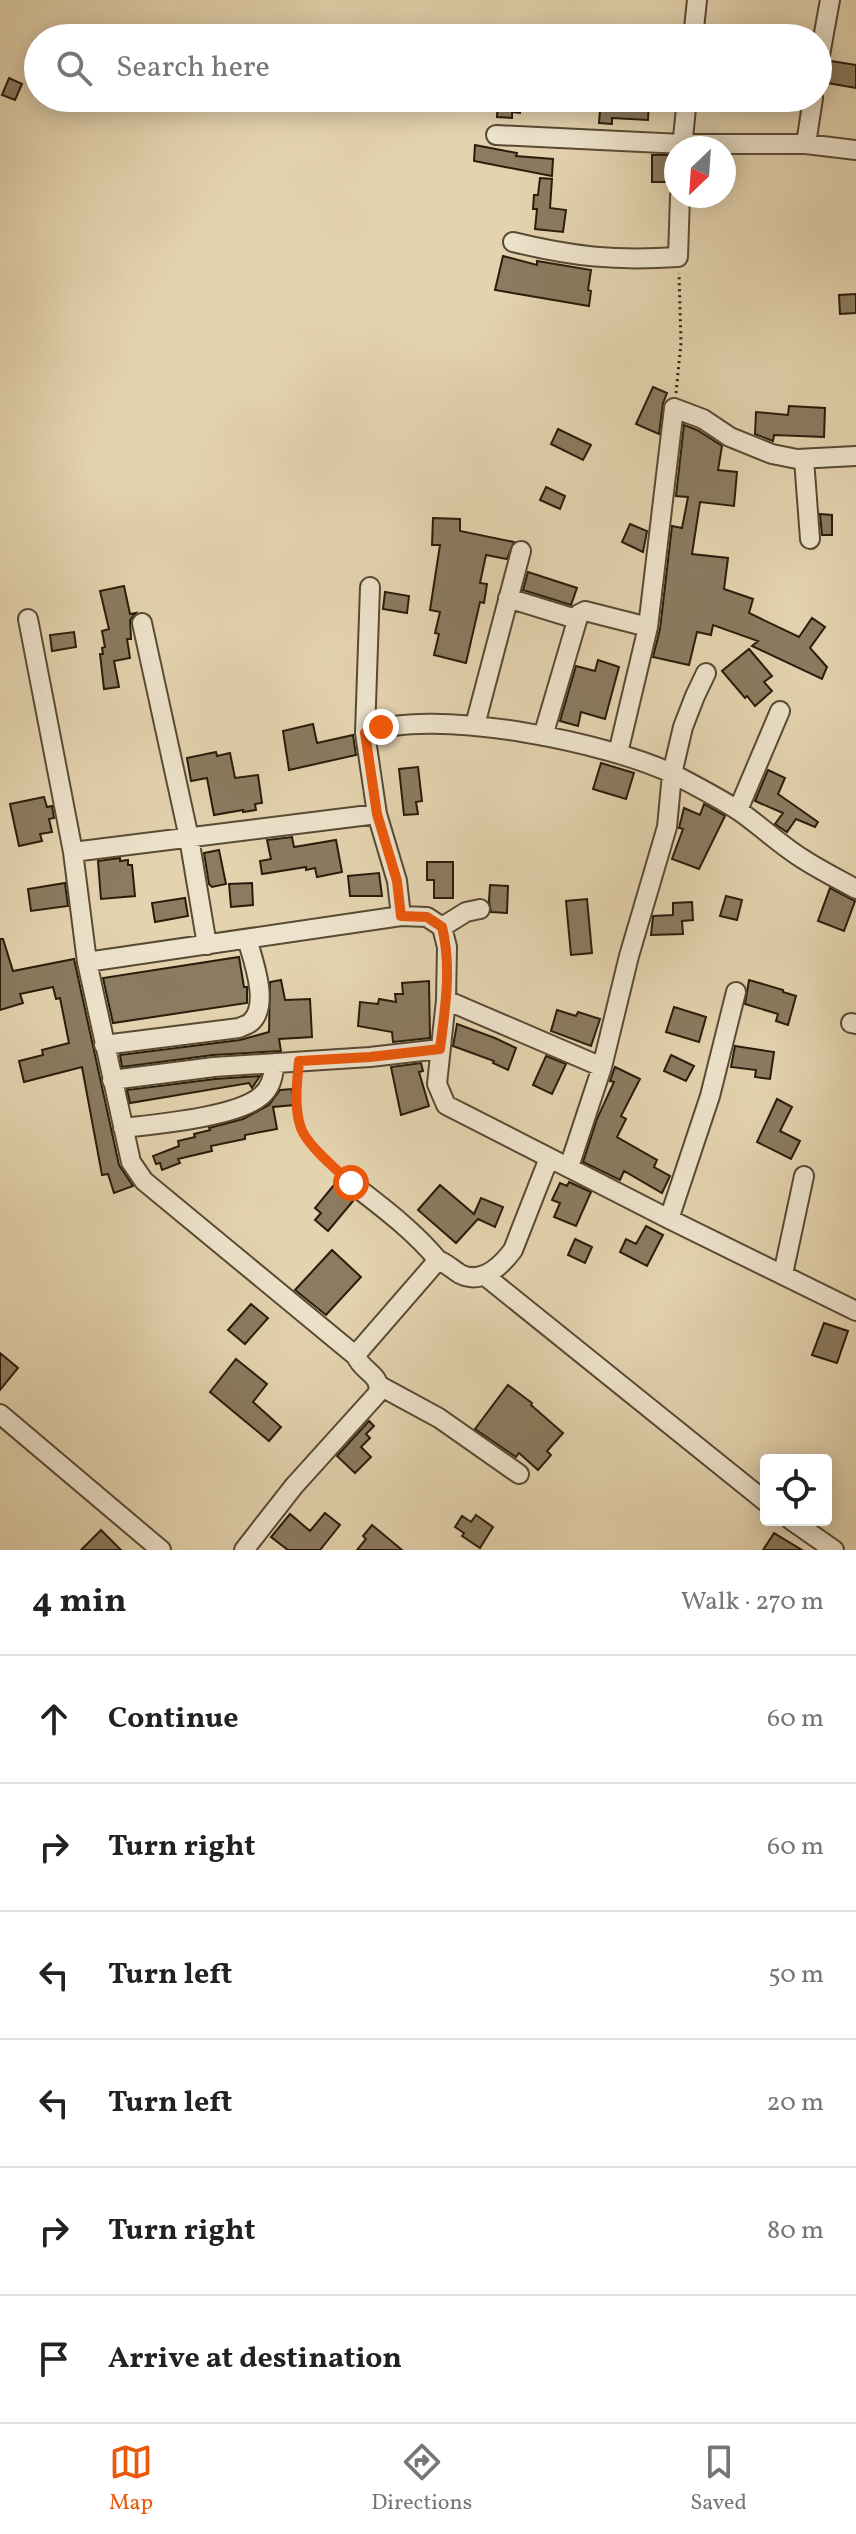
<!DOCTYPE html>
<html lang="en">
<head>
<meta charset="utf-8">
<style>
	body { margin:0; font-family:Vollkorn,serif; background:#f2f2f2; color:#222 }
	.controls { position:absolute; right:24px; bottom:24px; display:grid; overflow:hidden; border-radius:8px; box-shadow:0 4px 20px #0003 }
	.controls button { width:72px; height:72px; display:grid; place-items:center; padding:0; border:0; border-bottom:2px solid #e0e0e0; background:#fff; color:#222; font:40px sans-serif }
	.compass { position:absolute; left:664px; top:136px; width:72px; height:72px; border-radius:50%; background:#fff; box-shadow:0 4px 20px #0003; rotate:205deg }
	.stop { position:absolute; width:24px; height:24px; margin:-18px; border:6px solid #ea580c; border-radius:50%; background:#fff }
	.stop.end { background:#ea580c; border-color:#fff; box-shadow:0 2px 8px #0008 }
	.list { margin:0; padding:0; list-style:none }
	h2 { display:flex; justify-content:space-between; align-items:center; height:104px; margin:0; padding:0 32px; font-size:34px }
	h2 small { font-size:26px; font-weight:400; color:#767676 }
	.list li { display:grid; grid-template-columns:52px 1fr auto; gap:24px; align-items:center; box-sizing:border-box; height:128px; padding:0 32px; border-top:2px solid #e0e0e0 }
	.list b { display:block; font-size:30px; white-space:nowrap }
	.list em { font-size:26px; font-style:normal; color:#767676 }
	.icon { flex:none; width:44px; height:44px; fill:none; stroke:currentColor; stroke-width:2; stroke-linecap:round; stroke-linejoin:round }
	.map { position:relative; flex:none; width:856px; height:1550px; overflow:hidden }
	.search { position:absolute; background:#fff; box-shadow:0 4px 20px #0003; left:24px; right:24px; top:24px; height:88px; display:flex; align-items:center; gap:20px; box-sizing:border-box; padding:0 28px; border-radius:44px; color:#767676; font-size:30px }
	.sheet { height:872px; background:#fff }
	nav { display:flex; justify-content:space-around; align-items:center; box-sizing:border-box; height:112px; border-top:2px solid #e0e0e0; background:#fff; font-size:22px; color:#767676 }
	nav a { display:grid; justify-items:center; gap:4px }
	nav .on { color:#ea580c }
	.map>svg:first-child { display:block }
	.building { fill:#8b7b60; stroke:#2a1c0b; stroke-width:2 }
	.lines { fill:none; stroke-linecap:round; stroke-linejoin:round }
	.minor-casing { stroke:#584a34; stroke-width:22 }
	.path { stroke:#2a1c0b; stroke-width:3; stroke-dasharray:2 4; stroke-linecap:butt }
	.minor { stroke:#ede2cb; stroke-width:18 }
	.route { stroke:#ea580c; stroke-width:10 }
</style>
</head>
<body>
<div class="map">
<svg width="856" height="1550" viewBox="0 0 856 1550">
	<rect width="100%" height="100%" fill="#e4d3af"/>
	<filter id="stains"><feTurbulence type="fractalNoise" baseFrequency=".0025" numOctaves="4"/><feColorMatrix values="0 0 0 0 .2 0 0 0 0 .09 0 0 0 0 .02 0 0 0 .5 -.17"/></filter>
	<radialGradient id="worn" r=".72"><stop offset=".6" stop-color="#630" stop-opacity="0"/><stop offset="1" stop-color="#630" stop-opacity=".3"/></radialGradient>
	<path class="building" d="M831,61L856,65V88L827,83Z
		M9,78L22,84L15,100L2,95Z
		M498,98H521L520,113L512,112V118L497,117Z
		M601,98H649L648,120L612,118V124L599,123Z
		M475,145L517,153L516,156L553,159L552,176L474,161Z
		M652,155H668V182H652Z
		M540,178L552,179L550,208L566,210L563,232L535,229L537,209H533L534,195H538Z
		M503,256L537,265V261L591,270L588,290L591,291L589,306L495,290Z
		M856,294V313L840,314L839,295Z
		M653,387L667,393L663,403L659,434L636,424Z
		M789,406L825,408L824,437L774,435L773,441L755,434L756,412L788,415Z
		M684,425L697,430L722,446L718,470L737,472L734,506L700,502L692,554L728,558L724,589L753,599L749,613L799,637L812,618L825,627L810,648L827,667L822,679L752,646L758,641L713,625L711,635L697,632L689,665L653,657L660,629L672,526L682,528L688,497L676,496Z
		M558,429L591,445L583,460L551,444Z
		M546,487L565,496L560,509L540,500Z
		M820,514L832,515V535H822Z
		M433,518L460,519V531L514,542L507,559L486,555L480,583L487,584L484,603L480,602L466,663L434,655L439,634L435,633L440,612L430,610L440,545H432Z
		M630,524L647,531L643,552L622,542Z
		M528,572L577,588L571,605L523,590Z
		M124,586L130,614L136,613L130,620L131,639H127L130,658L114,661L119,687L104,689L100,654H103L102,648L105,647L102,631L109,629L100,591Z
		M385,592L409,596L407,613L383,609Z
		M74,632L76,647L52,651L50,635Z
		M749,649L772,676L764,682L772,691L755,706L747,696L745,698L722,671Z
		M598,660L619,667L605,719L581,712L578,726L560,721L576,666L595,671Z
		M313,724L317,743L353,735L356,755L289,770L283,731Z
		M216,752L217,756L230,753L235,778L258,775L262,803L255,804L256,810L243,812V810L214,815L207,778L191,781L187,758Z
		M601,763L634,773L626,799L593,789Z
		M418,767L422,801L416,802L418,814L404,815L399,769Z
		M768,770L785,778L778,794L818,822L815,827L796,819L787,832L775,824L783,813L755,801Z
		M44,797L47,807L52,806L54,818L49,819L52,832L40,834L42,841L19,846L10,804Z
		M704,804L725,816L699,869L672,859L683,829L679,828L684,808L700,815Z
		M292,837L294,847L336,840L342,872L317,877L315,868L306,870V867L262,874L260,861L271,859L267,840Z
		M219,850L226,884L212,887L209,884L204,853Z
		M120,858V861L128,860V865H132L135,896L101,899L98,861Z
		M427,862H453V898H434V880H427Z
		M379,873L382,896H350L348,876Z
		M65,883L68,906L31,911L28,889Z
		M252,883L253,905L231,907L229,884Z
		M490,885L508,886L507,913L491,912L489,901Z
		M830,888L855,901L844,931L818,921Z
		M726,896L742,900L737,920L720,916Z
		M185,898L188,916L155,922L152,903Z
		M587,899L592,953L571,955L566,901Z
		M692,902L693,920L682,921L683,934L651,935L653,916L673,915V903Z
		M0,939H3L13,971L74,959L119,1165L133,1186L114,1193L108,1174L102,1175L82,1067L24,1082L19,1061L43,1055L42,1050L69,1043L60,998L56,999L53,987L20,994L23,1003L0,1010Z
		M239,957L244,987H247V1003L113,1023L103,978Z
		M281,980L285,1000L310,999L312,1037L279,1039L281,1051L213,1055L122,1067L120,1055L240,1040L269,1032L270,982Z
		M749,980L783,990V992L796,996L788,1025L776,1021L778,1014L745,1004Z
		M429,981L430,1038L393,1042L392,1032L358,1026L360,1002L378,1004L379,999L396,1002L395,994H403L402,983Z
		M674,1007L706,1017L699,1042L666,1032Z
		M557,1010L576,1016L578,1012L600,1019L591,1046L551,1031Z
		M457,1024L495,1038L516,1048L508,1070L493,1063L494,1061L453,1046Z
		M735,1046L774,1052L770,1079L755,1077L756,1070L731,1067Z
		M671,1055L694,1066L686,1081L664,1071Z
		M546,1056L566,1064L552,1094L533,1085Z
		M421,1063L423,1071L419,1072L429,1106L401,1115L391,1067Z
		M615,1067L640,1079L621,1116L626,1119L617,1137L657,1160L654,1167L670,1176L662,1193L624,1171L620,1180L583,1162L597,1119L614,1082L610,1081Z
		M260,1076L252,1088L249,1083L130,1103L127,1090L215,1079Z
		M292,1089L294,1105L273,1107L277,1129L245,1135V1139L211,1146L212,1151L178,1159L180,1163L162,1170L160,1163L156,1164L153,1156L179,1146L178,1141L195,1137L194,1134L210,1130L209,1128L243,1119L269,1105L280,1090Z
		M777,1099L792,1107L780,1131L800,1141L791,1159L757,1142Z
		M569,1182L591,1192L576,1226L554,1217L560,1203L552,1200L560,1183L567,1186Z
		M334,1185L353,1201L328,1231L315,1220L321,1213L315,1208Z
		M440,1185L474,1214L481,1198L503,1207L495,1227L478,1219L456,1243L418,1210Z
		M646,1226L663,1235L647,1266L620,1252L626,1239L636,1244Z
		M575,1239L592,1247L585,1263L568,1255Z
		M332,1250L361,1277L326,1315L295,1290Z
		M251,1304L268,1318L245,1344L228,1330Z
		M824,1323L848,1331L837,1363L812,1355Z
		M0,1353L18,1368L0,1390Z
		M236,1359L267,1384L253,1402L281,1427L269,1441L210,1392Z
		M508,1385L532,1403L531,1405L563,1433L547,1451L551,1455L538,1470L519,1453L516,1457L475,1429Z
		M369,1421L374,1426L366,1434L370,1438L361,1447L371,1457L355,1473L337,1456Z
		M325,1513L340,1525L320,1550H288L271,1537L290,1514L310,1531Z
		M476,1515L493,1527L480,1548L462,1536L464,1533L455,1527L462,1516L471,1522Z
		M372,1525L402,1550H357L366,1539L363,1536Z
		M101,1530L121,1550H81Z
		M774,1533L802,1550H763Z"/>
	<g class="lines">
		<g class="minor-casing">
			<path id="minor" d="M693,38L697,0
				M818,66L830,0
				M496,135L682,144H806L856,150
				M806,144L813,98
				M682,148L687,98
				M513,242C574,257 616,261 678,257L680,196
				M804,459L810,539
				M370,587L365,733L377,814L397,881L401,916
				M508,598L576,619
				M28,619L73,852L87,962L131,1162L144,1181L356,1356
				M142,623L189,838L207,945
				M475,725L521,551
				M365,733C431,706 611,743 675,775C696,786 719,798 739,811C761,826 780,845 803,859C820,870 838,879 856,889
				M543,736L579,614L585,611L648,627
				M618,753L648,627L674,408L703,419L730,437L772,454L797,459L856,456
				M738,810L780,711
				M73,852L377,814
				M480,909L466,912L442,927L447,947L446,1000L437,1084L446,1105L669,1219L856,1311
				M87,962L401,916L427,917L442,927
				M446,1000L602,1067
				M851,1023L856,1024
				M104,1045L239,1028C243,1026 248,1025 251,1022C270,1005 253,960 247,939
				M112,1080L214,1067L370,1057L440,1049
				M123,1128C157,1124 237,1117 261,1096C272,1087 273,1075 275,1063
				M569,1167L602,1067L629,956L667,827L672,774L683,727L695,696L706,673
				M351,1183C382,1207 413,1230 438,1260
				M669,1219L710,1096L736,992
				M783,1274L804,1176
				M484,1275L766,1502
				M380,1386L439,1418L519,1474
				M0,1414L161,1550
				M791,1520L834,1550
				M244,1550L294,1486L378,1393C382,1374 362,1372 356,1356L359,1351L438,1260C446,1263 452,1269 460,1274C482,1285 501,1266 513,1250L549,1158"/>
		</g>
		<path class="path" d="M676,393L681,343L679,273
			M297,1079L296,1092L300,1128L339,1172"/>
		<use href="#minor" class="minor"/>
	</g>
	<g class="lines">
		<path class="route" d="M351,1183C337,1170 304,1143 300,1125C294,1105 297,1082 299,1061L370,1057L440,1049C445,1009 452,967 442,927L427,917L401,916L397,881L377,814L365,733L381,727"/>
	</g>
	<rect width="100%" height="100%" filter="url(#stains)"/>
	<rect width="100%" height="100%" fill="url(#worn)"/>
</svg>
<div class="controls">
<button><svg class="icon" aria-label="locate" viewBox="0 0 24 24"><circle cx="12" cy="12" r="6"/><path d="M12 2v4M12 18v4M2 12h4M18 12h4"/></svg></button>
</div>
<svg class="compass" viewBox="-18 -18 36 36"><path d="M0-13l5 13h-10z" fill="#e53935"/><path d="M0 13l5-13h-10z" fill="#767676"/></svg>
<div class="stop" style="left:351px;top:1183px"></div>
<div class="stop end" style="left:381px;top:727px"></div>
<div class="search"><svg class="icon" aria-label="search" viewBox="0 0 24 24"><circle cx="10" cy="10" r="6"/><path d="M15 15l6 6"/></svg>Search here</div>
</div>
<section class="sheet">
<h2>4 min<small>Walk · 270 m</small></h2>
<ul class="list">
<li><svg class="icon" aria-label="ahead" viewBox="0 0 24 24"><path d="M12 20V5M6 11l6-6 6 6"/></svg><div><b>Continue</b></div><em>60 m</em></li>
<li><svg class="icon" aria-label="right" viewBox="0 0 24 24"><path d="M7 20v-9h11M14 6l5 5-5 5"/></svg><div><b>Turn right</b></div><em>60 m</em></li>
<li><svg class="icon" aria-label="left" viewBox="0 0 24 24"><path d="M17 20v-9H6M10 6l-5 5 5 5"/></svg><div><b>Turn left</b></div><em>50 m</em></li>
<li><svg class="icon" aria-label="left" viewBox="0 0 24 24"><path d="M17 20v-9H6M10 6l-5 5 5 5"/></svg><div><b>Turn left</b></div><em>20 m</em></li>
<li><svg class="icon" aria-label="right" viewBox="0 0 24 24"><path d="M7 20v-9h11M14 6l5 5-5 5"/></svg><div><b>Turn right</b></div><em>80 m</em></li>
<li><svg class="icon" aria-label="arrive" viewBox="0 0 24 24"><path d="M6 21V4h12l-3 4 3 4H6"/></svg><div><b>Arrive at destination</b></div></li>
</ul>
</section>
<nav>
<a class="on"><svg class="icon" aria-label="map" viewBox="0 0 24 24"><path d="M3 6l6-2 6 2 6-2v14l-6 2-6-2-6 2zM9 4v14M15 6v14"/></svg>Map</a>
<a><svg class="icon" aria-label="directions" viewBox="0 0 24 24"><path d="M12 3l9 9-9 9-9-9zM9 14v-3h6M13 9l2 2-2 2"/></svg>Directions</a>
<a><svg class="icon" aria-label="saved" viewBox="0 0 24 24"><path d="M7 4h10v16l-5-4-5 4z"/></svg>Saved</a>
</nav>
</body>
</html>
